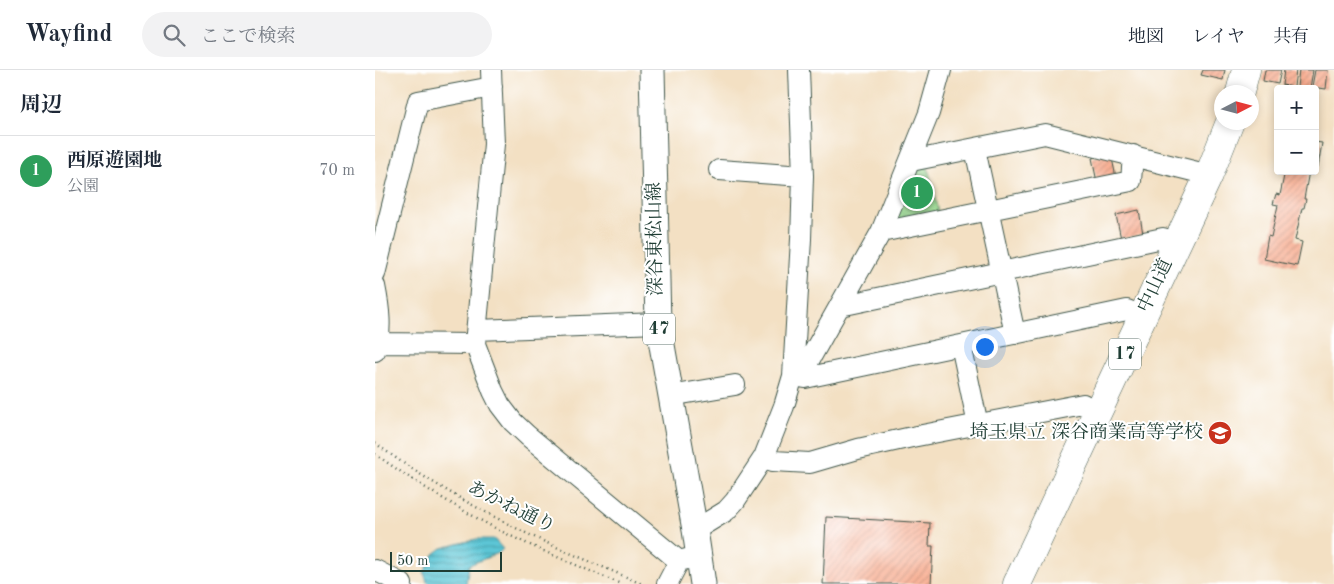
<!DOCTYPE html>
<html lang="ja">
<head>
<meta charset="utf-8">
<style>
	body { margin:0; font-family:"Old Standard TT","Noto Serif JP",serif; background:#f2f2f3; color:#1f2937 }
	.controls { position:absolute; right:15px; top:15px; display:grid; overflow:hidden; border-radius:5px; box-shadow:0 2px 8px #0003 }
	.controls button { width:45px; height:45px; display:grid; place-items:center; padding:0; border:0; border-bottom:1px solid #e0e1e3; background:#fff; color:#1f2937; font:25px sans-serif }
	.compass { position:absolute; left:839px; top:15px; width:45px; height:45px; border-radius:50%; background:#fff; box-shadow:0 2px 8px #0003; rotate:84deg }
	.scale { position:absolute; left:15px; bottom:12px; width:112px; box-sizing:border-box; padding-left:5px; border:2px solid #1f3d34; border-top:0; font-size:14px; line-height:18px; white-space:nowrap; color:#1f3d34; -webkit-text-stroke:4px #fff; paint-order:stroke }
	.you { position:absolute; left:609px; top:276px; width:18px; height:18px; margin:-12px; border:4px solid #fff; border-radius:50%; background:#1a73e8; box-shadow:0 0 0 8px #1a73e833 }
	.badge { display:grid; place-items:center; width:32px; height:32px; border-radius:50%; background:#c8321e; color:#fff; font-size:16px; font-weight:700 }
	.pin { position:absolute; translate:-50% -50%; border:2px solid #fff; box-shadow:0 1px 5px #0006 }
	.list { margin:0; padding:0; list-style:none }
	h2 { display:flex; justify-content:space-between; align-items:center; height:65px; margin:0; padding:0 20px; font-size:21px }
	h2 small { font-size:16px; font-weight:400; color:#747a83 }
	.list li { display:grid; grid-template-columns:32px 1fr auto; gap:15px; align-items:center; box-sizing:border-box; height:70px; padding:0 20px; border-top:1px solid #e0e1e3 }
	.list b { display:block; font-size:19px; white-space:nowrap }
	.list p { margin:0; font-size:16px; white-space:nowrap; color:#747a83 }
	.list em { font-size:16px; font-style:normal; color:#747a83 }
	.icon { flex:none; width:28px; height:28px; fill:none; stroke:currentColor; stroke-width:2; stroke-linecap:round; stroke-linejoin:round }
	.map { position:relative; flex:none; width:959px; height:514px; overflow:hidden }
	header { display:flex; align-items:center; gap:30px; box-sizing:border-box; height:70px; padding:0 25px; background:#fff; border-bottom:1px solid #e0e1e3 }
	header strong { font-size:24px }
	nav { display:flex; gap:28px; margin-inline-start:auto; font-size:18px }
	.search { width:350px; height:45px; background:#f2f2f3; display:flex; align-items:center; gap:12px; box-sizing:border-box; padding:0 18px; border-radius:28px; color:#747a83; font-size:19px }
	main { display:flex }
	aside { flex:1; background:#fff }
	.map>svg:first-child { display:block }
	.park { fill:url(#park-tufts); stroke:#5a8a60 }
	.water { fill:url(#water-rules); stroke:#3e8285 }
	.building { fill:url(#building-hatch) }
	.lines { fill:none; stroke-linecap:round; stroke-linejoin:round }
	.minor-casing { stroke:#3f5549; stroke-width:22 }
	.major-casing { stroke:#3f5549; stroke-width:27 }
	.highway-casing { stroke:#3f5549; stroke-width:29 }
	.path { stroke:#3f5549; stroke-width:2.5; stroke-dasharray:1 4; stroke-linecap:butt }
	.minor { stroke:#fff; stroke-width:20 }
	.major { stroke:#fff; stroke-width:25 }
	.highway { stroke:#fff; stroke-width:28 }
	.labels { text-anchor:middle; dominant-baseline:central; stroke-width:4; stroke-linejoin:round; paint-order:stroke }
	.shield { fill:#fff; stroke:#627771; stroke-width:1 }
	.shield-label { font-size:18px; font-weight:bold; fill:#1f3d34 }
	.street-label { font-size:19px; fill:#1f3d34; stroke:#fff }
	.poi-label { font-size:19px; fill:#1f3d34; stroke:#fff; text-anchor:end }
</style>
</head>
<body>
<header>
<strong>Wayfind</strong>
<div class="search"><svg class="icon" aria-label="search" viewBox="0 0 24 24"><circle cx="10" cy="10" r="6"/><path d="M15 15l6 6"/></svg>ここで検索</div>
<nav><a>地図</a><a>レイヤ</a><a>共有</a></nav>
</header>
<main>
<aside>
<h2>周辺<small></small></h2>
<ul class="list">
<li><span class="badge" style="background:#2e9e5b">1</span><div><b>西原遊園地</b><p>公園</p></div><em>70 m</em></li>
</ul>
</aside>
<div class="map">
<svg width="959" height="514" viewBox="0 0 959 514">
	<defs>
		<pattern id="park-tufts" width="24" height="20" patternUnits="userSpaceOnUse" patternTransform="scale(1.25)"><rect width="24" height="20" fill="#96d68d"/><path d="M3 7l-1-3M5 7V3M7 7l1-3M15 17l-1-3M17 17v-4M19 17l1-3" fill="none" stroke="#7aaf74"/></pattern>
		<pattern id="water-rules" width="6" height="5" patternUnits="userSpaceOnUse" patternTransform="scale(1.25)"><rect width="6" height="5" fill="#5cc6d6"/><path d="M0 2.5h6" fill="none" stroke="#4ba2ae"/></pattern>
		<pattern id="building-hatch" width="6" height="6" patternUnits="userSpaceOnUse" patternTransform="scale(1.25)"><rect width="6" height="6" fill="#f8a788"/><path d="M-1 1l2-2M0 6l6-6M5 7l2-2" fill="none" stroke="#c88970"/></pattern>
	</defs>
	<rect width="100%" height="100%" fill="#fff"/>
	<filter id="ink" filterUnits="userSpaceOnUse"><feTurbulence type="fractalNoise" baseFrequency=".02" numOctaves="2"/><feDisplacementMap in="SourceGraphic" scale="10" xChannelSelector="R" yChannelSelector="G"/><feConvolveMatrix kernelMatrix="1 2 1 2 8 2 1 2 1" color-interpolation-filters="sRGB"/></filter>
	<filter id="wash" filterUnits="userSpaceOnUse"><feTurbulence type="fractalNoise" baseFrequency=".0096" numOctaves="4" result="noise"/><feDisplacementMap in="SourceGraphic" scale="20" xChannelSelector="R" yChannelSelector="G"/><feGaussianBlur stdDeviation="1.12" result="paint"/><feColorMatrix in="noise" values="0 0 0 0 0 0 0 0 0 0 0 0 0 0 0 0 0 1.4 0 .05"/><feComposite in="paint" operator="in"/></filter>
	<g filter="url(#wash)">
		<rect width="100%" height="100%" fill="#f3e0c3"/>
		<path class="park" d="M552,93L564,146L518,156L535,99Z"/>
		<path class="water" d="M101,469H119L128,479L124,483L94,495L91,514H56L52,512L49,503L59,484L67,478Z"/>
		<g id="blocks">
			<path class="building" d="M828,0H850L848,10L826,5Z
				M890,0H906L903,14L888,11Z
				M909,0H921L919,17L907,15Z
				M924,0H938L935,18L922,17Z
				M940,0H953L951,19L937,17Z
				M940,72L947,73L943,97L940,96Z
				M736,84L741,107L722,112L717,88Z
				M910,101H934L929,129H931L929,138H927L920,170L927,172L922,196L889,189L893,166L896,167L903,135L898,134L901,124L905,125Z
				M764,140L768,164L746,169L741,145Z
				M451,447L555,453L554,476H558L556,514H448Z"/>
		</g>
	</g>
	<g filter="url(#ink)">
		<use href="#blocks" fill-opacity="0" stroke="#3f5549" stroke-width="1"/>
		<g class="lines">
			<g class="minor-casing">
				<path id="minor" d="M116,0L119,74L100,274L118,321L125,335L138,352L153,366L304,491
					M600,79L640,264
					M536,91L670,64L834,105
					M344,100L428,106
					M506,162L756,111L758,85
					M0,204L43,31L117,17
					M0,216C4,236 8,262 0,281
					M465,236L788,168L802,172
					M102,260L283,253
					M0,273L100,274
					M586,275L603,355
					M418,306L430,308L752,240L767,246
					M418,306L432,294L506,162L554,43L566,0
					M295,326L360,315
					M389,387L398,391L435,393L483,379L537,367L708,334L723,342
					M320,460L351,441L360,431L389,387L409,336L418,306L426,169L428,106L424,0
					M0,500L27,514
					M292,514L304,491L316,488"/>
			</g>
			<g class="major-casing">
				<path id="major" d="M277,0L283,253L320,460L328,514"/>
			</g>
			<g class="highway-casing">
				<path id="highway" d="M865,22L871,0
					M642,514L834,105L855,52"/>
			</g>
			<path class="path" d="M0,373C44,406 92,433 141,458C182,479 225,495 267,514
				M0,384C38,411 79,436 120,458C161,479 204,496 246,514"/>
			<use href="#minor" class="minor"/>
			<use href="#major" class="major"/>
			<use href="#highway" class="highway"/>
		</g>
	</g>
	<defs>
		<g id="school-disc" transform="scale(1.25)"><circle r="9.5" fill="#c8321e" stroke="#fff"/><path d="M0-5L7-2L0 1L-7-2ZM-4 1L0 2.5L4 1V4Q0 6-4 4Z" fill="#fff"/></g>
	</defs>
	<g fill-rule="evenodd">
		<use href="#school-disc" x="845" y="363"/>
	</g>
	<g class="labels">
		<g class="shield">
			<rect x="268" y="243.5" width="32" height="31" rx="4"/>
			<rect x="734" y="268.5" width="32" height="31" rx="4"/>
		</g>
		<g class="shield-label">
			<text x="284" y="259">47</text>
			<text x="750" y="284">17</text>
		</g>
		<g class="street-label">
			<text transform="translate(281 169) rotate(-91)">深谷東松山線</text>
			<text transform="translate(781 216) rotate(-65)">中山道</text>
			<text transform="translate(136 438) rotate(26)">あかね通り</text>
		</g>
		<g class="poi-label">
			<text x="828" y="363">埼玉県立 深谷商業高等学校</text>
		</g>
	</g>
</svg>
<div class="controls">
<button>+</button>
<button>−</button>
</div>
<svg class="compass" viewBox="-18 -18 36 36"><path d="M0-13l5 13h-10z" fill="#e53935"/><path d="M0 13l5-13h-10z" fill="#747a83"/></svg>
<div class="scale">50 m</div>
<div class="you"></div>
<div class="pin badge" style="left:542px;top:123px;background:#2e9e5b">1</div>
</div>
</main>
</body>
</html>
